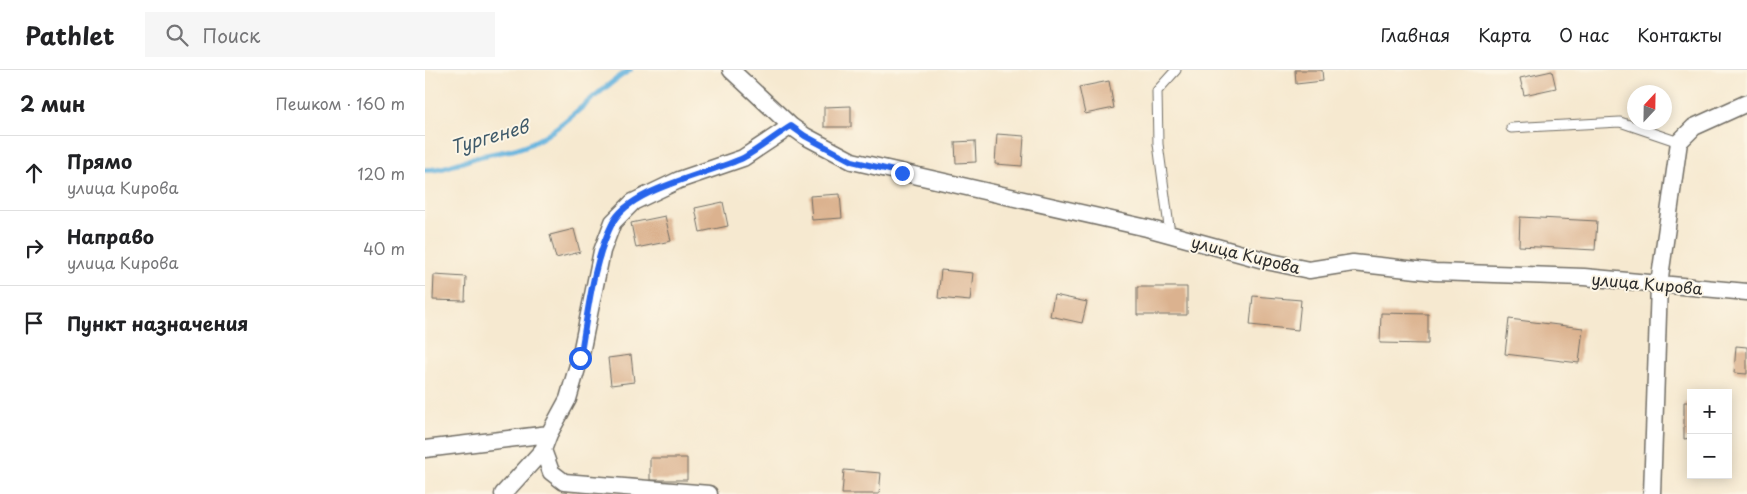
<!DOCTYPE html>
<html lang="ru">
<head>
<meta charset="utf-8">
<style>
	body { margin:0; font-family:"Playpen Sans",sans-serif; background:#f6f6f6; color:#202124 }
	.controls { position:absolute; right:15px; bottom:15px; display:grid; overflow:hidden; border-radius:0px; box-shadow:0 2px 12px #0003 }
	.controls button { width:45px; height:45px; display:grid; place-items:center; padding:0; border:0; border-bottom:1px solid #e0e0e0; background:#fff; color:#202124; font:25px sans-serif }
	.compass { position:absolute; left:1202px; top:15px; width:45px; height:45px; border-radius:50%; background:#fff; box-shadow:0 2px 12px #0003; rotate:22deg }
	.stop { position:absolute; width:15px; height:15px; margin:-11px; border:4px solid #2563eb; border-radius:50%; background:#fff }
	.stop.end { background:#2563eb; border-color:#fff; box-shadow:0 1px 5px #0008 }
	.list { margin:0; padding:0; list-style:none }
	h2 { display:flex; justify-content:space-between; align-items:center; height:65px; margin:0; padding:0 20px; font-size:21px }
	h2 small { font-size:16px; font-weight:400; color:#757577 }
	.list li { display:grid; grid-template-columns:32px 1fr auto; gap:15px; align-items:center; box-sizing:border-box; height:75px; padding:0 20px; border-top:1px solid #e0e0e0 }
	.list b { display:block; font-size:19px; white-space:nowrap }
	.list p { margin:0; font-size:16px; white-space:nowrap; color:#757577 }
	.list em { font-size:16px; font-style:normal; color:#757577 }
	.icon { flex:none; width:28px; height:28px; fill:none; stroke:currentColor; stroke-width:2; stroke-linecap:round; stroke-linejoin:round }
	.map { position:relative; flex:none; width:1322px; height:424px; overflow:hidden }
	header { display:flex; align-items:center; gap:30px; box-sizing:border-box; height:70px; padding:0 25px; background:#fff; border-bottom:1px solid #e0e0e0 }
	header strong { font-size:24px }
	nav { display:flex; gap:28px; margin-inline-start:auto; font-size:18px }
	.search { width:350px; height:45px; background:#f6f6f6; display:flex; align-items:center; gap:12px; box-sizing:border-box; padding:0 18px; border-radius:0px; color:#757577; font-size:19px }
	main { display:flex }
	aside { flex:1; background:#fff }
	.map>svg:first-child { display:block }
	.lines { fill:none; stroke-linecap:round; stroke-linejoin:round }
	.stream { stroke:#64b2de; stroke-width:5.5 }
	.building { fill:#dbb28f }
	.lane-casing { stroke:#726e65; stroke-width:11 }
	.street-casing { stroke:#726e65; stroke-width:19 }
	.lane { stroke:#fff; stroke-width:9 }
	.street { stroke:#fff; stroke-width:16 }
	.route { stroke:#2563eb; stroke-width:6 }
	.labels { text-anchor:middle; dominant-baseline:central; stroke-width:4; stroke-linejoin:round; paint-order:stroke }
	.street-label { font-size:16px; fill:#2b2b2b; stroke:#fcf5e5 }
	.water-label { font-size:18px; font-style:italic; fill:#3f5a6a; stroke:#fcf5e5 }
</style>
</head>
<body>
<header>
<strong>Pathlet</strong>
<div class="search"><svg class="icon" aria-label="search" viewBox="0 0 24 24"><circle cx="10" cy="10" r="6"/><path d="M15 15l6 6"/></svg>Поиск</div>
<nav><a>Главная</a><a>Карта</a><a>О нас</a><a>Контакты</a></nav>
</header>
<main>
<aside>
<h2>2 мин<small>Пешком · 160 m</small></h2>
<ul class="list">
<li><svg class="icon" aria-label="ahead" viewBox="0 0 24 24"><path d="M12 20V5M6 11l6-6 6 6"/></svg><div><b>Прямо</b><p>улица Кирова</p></div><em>120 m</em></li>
<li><svg class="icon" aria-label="right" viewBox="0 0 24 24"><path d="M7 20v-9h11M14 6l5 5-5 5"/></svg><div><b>Направо</b><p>улица Кирова</p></div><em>40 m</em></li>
<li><svg class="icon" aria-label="arrive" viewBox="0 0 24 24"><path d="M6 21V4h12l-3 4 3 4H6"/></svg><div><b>Пункт назначения</b></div></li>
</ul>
</aside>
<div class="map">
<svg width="1322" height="424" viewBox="0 0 1322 424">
	<rect width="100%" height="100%" fill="#fcf5e5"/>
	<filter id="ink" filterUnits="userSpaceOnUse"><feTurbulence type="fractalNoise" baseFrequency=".02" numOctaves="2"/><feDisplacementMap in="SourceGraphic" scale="10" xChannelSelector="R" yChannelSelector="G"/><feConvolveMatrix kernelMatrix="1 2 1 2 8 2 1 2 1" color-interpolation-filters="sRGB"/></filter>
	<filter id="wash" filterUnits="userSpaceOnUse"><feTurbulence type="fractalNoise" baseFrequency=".0096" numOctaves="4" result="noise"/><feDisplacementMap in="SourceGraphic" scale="20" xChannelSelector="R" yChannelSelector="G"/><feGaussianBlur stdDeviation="1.12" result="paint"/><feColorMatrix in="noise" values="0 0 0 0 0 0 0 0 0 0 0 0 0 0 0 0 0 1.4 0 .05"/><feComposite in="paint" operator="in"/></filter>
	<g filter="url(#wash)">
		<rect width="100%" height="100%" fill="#f6e9d0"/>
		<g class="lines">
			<path class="stream" d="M0,100C16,101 36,92 52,87C70,82 90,82 107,73C143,55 170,21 205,0"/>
		</g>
		<g id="blocks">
			<path class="building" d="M870,0H897L898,11L871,14Z
				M1127,1L1131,18L1099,25L1095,8Z
				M684,11L689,38L660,44L654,17Z
				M426,36V57H399V37Z
				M572,64L599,66L597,96L570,94Z
				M550,71L551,92L531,93L530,72Z
				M415,124L417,148L387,150L385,126Z
				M298,132L303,156L275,162L270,138Z
				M240,146L246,171L211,178L206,153Z
				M1095,147L1172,151L1170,180L1094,176Z
				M149,159L155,182L131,188L125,165Z
				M516,200L548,203L545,231L513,228Z
				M9,205L41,207L40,231L8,230Z
				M712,217H762V245H712Z
				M629,225L662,232L657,253L625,246Z
				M828,226L876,230L873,260L825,255Z
				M956,243L1003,244V274L955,273Z
				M1084,249L1158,258L1154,293L1080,284Z
				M1311,276L1322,277V304L1309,303Z
				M206,285L209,312L186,315L183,288Z
				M1259,332H1266V368L1259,369Z
				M225,388H262V410H225Z
				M419,400L456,403L454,424H417Z"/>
		</g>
	</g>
	<g filter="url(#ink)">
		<use href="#blocks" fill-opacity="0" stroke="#726e65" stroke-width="1"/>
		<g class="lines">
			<g class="lane-casing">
				<path id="lane" d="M1086,58L1195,52L1254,72
					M745,164L733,74L732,21L751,0"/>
			</g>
			<g class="street-casing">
				<path id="street" d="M306,0L366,56L380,66L427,91L722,158L846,192L884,200L928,193L1010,202L1159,207L1322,222
					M0,379L124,364
					M78,424L118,380
					M284,424L139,412L126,402L118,380L124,364L143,329L155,288L177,181L188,152L208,132L254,110L318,88L366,56
					M1227,424L1234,214L1254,72L1269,57L1322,33"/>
			</g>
			<use href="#lane" class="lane"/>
			<use href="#street" class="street"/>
		</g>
	</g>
	<g class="lines" filter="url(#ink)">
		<path class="route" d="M155,288C163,244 167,194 187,154C204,118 284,104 318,88C334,79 350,66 366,56L380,66L427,91L477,103"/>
	</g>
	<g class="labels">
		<g class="street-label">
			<text transform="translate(821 184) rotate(14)">улица Кирова</text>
			<text transform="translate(1222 213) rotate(5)">улица Кирова</text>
		</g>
		<g class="water-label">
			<text transform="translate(64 66) rotate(-16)">Тургенев</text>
		</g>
	</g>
</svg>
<div class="controls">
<button>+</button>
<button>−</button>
</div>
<svg class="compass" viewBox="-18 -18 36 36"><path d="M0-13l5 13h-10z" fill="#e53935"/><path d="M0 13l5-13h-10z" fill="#757577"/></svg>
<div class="stop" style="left:155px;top:288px"></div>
<div class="stop end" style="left:477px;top:103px"></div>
</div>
</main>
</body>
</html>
